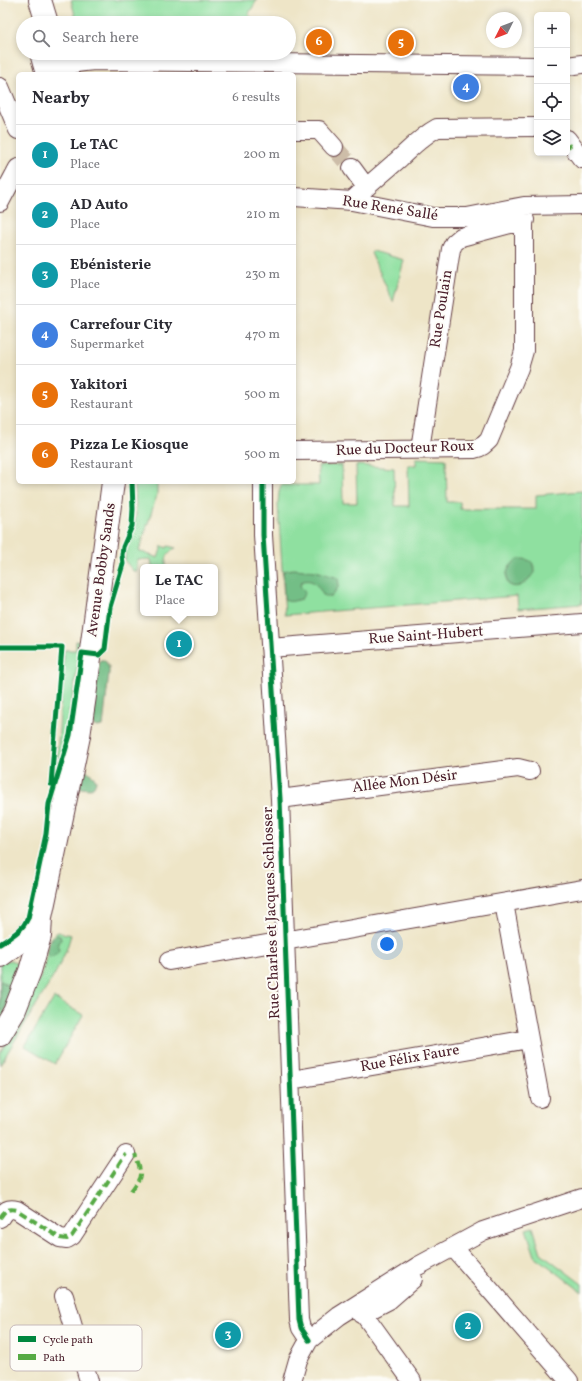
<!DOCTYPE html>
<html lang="en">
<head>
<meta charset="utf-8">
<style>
	body { margin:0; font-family:Vollkorn,serif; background:#f7f7f7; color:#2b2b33 }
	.controls { position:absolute; right:12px; top:12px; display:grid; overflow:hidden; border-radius:6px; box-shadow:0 2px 6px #0003 }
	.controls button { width:36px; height:36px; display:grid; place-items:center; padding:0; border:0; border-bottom:1px solid #e1e1e2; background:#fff; color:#2b2b33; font:20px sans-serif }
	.compass { position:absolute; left:486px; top:12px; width:36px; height:36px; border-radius:50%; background:#fff; box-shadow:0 2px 6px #0003; rotate:228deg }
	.you { position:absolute; left:387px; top:944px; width:14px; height:14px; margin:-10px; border:3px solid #fff; border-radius:50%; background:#1a73e8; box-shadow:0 0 0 6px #1a73e833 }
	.badge { display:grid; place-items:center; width:26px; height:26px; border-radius:50%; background:#7c3aed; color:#fff; font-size:13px; font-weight:700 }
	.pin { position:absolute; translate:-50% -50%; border:2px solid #fff; box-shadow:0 1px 4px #0006 }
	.popup { position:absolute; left:140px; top:564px; width:78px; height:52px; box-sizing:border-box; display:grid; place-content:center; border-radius:6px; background:#fff; filter:drop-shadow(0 1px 3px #0005); font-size:13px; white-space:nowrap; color:#7c7c81 }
	.popup b { font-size:15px; color:#2b2b33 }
	.popup::after { content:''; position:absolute; left:50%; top:100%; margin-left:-8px; border:8px solid transparent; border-top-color:#fff }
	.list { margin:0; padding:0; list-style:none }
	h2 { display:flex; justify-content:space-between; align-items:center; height:52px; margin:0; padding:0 16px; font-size:17px }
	h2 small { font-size:13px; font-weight:400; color:#7c7c81 }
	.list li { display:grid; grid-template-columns:26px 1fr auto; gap:12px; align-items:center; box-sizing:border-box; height:60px; padding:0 16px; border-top:1px solid #e1e1e2 }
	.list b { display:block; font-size:15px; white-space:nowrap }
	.list p { margin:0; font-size:13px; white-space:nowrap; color:#7c7c81 }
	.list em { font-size:13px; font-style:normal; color:#7c7c81 }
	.icon { flex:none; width:22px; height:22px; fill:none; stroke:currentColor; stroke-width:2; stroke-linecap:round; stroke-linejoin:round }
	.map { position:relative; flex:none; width:582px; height:1381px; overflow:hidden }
	.search { position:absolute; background:#fff; box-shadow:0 2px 6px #0003; left:16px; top:16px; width:280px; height:44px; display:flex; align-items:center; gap:10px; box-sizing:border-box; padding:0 14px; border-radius:22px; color:#7c7c81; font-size:15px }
	.panel { position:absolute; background:#fff; box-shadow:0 2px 6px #0003; left:16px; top:72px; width:280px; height:412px; border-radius:6px }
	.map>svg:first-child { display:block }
	.green { fill:#8fe0a0; stroke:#6c8066 }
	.forest { fill:#73be86; stroke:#5e6e58 }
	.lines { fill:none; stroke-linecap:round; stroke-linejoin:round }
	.minor-tunnel { stroke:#cdbda8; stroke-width:18; stroke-dasharray:18 9; stroke-linecap:butt }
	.minor-casing { stroke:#633d42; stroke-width:20 }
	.major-casing { stroke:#633d42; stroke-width:24 }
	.minor { stroke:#fff; stroke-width:18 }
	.major { stroke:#fff; stroke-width:22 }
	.quiet { stroke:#57aa44; stroke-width:4; stroke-dasharray:8 4; stroke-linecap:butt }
	.cycleway-casing { stroke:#fdfcf7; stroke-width:8 }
	.cycleway { stroke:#00873e; stroke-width:5 }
	.labels { text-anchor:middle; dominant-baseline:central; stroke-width:4; stroke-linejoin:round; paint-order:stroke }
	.street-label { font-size:15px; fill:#4a1f2b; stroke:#fdfcf7 }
	.key { fill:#fdfcf7; stroke:#c7baba; stroke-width:1 }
	.key-label { font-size:11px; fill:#4a1f2b }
</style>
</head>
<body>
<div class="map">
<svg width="582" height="1381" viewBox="0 0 582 1381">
	<rect width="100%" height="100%" fill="#fdfcf7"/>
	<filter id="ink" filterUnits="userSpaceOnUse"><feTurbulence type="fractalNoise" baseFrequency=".025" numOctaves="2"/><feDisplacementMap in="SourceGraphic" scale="8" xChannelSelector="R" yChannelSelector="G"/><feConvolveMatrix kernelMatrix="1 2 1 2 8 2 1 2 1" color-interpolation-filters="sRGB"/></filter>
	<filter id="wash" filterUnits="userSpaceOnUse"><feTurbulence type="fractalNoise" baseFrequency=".012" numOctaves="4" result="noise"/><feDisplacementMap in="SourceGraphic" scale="16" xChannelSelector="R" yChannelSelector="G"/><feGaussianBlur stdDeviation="0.9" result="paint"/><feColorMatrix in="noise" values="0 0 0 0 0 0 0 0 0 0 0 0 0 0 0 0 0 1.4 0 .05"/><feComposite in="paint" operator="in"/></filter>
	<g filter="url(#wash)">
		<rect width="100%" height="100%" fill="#eee5c7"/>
		<path class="green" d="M71,0H257L248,15L257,22L256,23H77Z
			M373,251L404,260L393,302L371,253Z
			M416,458L446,459L447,502H460V509H536V495L582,491V604L518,609L517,596L285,615L278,504L279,492L281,485H319L318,466L342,465L343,503H357L356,465L394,468L395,506H409L408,465H416Z
			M135,482H157V495L139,551L158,558L162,546L167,548L168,546L176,548C168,552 165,557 166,567H152L151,559L137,560V571H133L125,561V550L136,516Z
			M76,641L81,642L71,710H69V712L71,713L68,732L56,775L64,650H76Z
			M58,932L71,935L66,951L55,974L0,1065V1053L19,1022L34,988L41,976L52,936Z
			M11,960L19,965L22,969L0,1028V962Z
			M54,998L83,1015L55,1064L25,1046Z
			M533,1227L541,1253L582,1284V1292L535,1256L526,1229Z"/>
		<path class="forest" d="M518,559C528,559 534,560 535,571C529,580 518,593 507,583C505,572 509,565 518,559Z
			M293,569L316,571L338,578L339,586L331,597H327L323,595C318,586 313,577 301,582L300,586L303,589L305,593L301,599C296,600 289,604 284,599L283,571Z
			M100,660H105L109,668V673L103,726L97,727L93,725L92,722Z
			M81,770C89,770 92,774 96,781L94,786L90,789L81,788L77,783Z
			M57,935L60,936L61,939L58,946L59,950L54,956L49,957L46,954L49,941Z
			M0,981C16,985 8,1000 4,1010L1,1011L0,1010Z"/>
	</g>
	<g filter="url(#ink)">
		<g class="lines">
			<path class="minor-tunnel" d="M334,147L352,168"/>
			<g class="minor-casing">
				<path id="minor" d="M567,66L582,64
					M61,74C66,62 84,62 96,61L537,66
					M0,87L18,130
					M294,130H319L334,147
					M567,139L582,159
					M352,168L366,187
					M294,197L352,201L433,217H467L524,206L582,205
					M352,201C367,186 383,173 399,159C411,148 422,136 437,128L537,127
					M0,202L18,168
					M420,449L451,249L454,243L461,237L525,220
					M294,451L474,449C481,448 484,445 489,440L519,368L524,351V206
					M263,482V535L280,799L299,1320L301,1328L309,1340
					M270,648L582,623
					M280,799L518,768L530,771
					M169,961L582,889
					M529,1039L540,1098
					M291,1080L529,1039L504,903
					M0,1218C5,1210 8,1208 17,1210L60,1238L67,1239L72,1236L126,1154
					M453,1247L569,1381
					M64,1296L89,1381
					M363,1313L412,1381
					M362,1314L389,1300L413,1279
					M292,1381L298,1360L309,1340L339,1316L418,1266L483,1231L582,1198"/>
			</g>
			<g class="major-casing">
				<path id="major" d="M40,0L47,23
					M41,53L47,74
					M58,53L64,74
					M0,956L22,940L41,917
					M0,1035L14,1012L30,971L40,936L41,917L79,736L85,696L113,482"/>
			</g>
			<use href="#minor" class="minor"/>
			<use href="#major" class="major"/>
			<path class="quiet" d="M567,147L571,145
				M131,1191C143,1175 142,1174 135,1155
				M0,1218C5,1210 8,1208 17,1210L60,1238L67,1239L72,1236L126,1154"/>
			<g class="cycleway-casing">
				<path id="cycleway" d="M263,482V535L280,799L299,1320L301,1328L309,1340
					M0,647H62L51,784
					M0,944C12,936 22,931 28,918L46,834L49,804L70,735L82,653L99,655L105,649L110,607L123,564L122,555L123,547L132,526L133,509L132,482"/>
			</g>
			<use href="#cycleway" class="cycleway"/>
		</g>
	</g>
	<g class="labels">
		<g class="street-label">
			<text transform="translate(390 209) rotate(9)">Rue René Sallé</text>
			<text transform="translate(442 309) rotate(-81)">Rue Poulain</text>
			<text transform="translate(405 449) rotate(-2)">Rue du Docteur Roux</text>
			<text transform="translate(102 570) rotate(-82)">Avenue Bobby Sands</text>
			<text transform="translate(426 636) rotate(-4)">Rue Saint-Hubert</text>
			<text transform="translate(405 782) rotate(-7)">Allée Mon Désir</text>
			<text transform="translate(272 913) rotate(-92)">Rue Charles et Jacques Schlosser</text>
			<text transform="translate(410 1059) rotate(-10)">Rue Félix Faure</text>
		</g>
	</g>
	<rect x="10" y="1325" width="132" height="46" rx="6" class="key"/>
	<rect x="18" y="1336" width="18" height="6" fill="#00873e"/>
	<rect x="18" y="1354" width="18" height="6" fill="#57aa44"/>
	<g class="key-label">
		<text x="43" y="1343">Cycle path</text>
		<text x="43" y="1361">Path</text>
	</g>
</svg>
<div class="controls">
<button>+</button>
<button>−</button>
<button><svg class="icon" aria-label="locate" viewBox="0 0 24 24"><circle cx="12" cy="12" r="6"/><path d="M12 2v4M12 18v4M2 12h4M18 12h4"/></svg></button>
<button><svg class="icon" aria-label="layers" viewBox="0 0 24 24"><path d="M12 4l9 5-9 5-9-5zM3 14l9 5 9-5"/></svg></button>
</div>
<svg class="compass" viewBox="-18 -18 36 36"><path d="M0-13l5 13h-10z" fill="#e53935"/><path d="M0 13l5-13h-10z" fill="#7c7c81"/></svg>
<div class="you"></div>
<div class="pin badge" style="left:179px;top:644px;background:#0f9aa8">1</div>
<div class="popup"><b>Le TAC</b>Place</div>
<div class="pin badge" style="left:468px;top:1326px;background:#0f9aa8">2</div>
<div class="pin badge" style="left:228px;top:1335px;background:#0f9aa8">3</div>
<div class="pin badge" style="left:466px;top:87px;background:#3f7fe0">4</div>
<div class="pin badge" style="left:401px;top:43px;background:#e8710a">5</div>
<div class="pin badge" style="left:319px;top:42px;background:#e8710a">6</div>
<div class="search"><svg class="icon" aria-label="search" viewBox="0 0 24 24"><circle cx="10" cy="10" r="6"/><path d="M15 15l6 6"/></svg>Search here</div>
<section class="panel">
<h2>Nearby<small>6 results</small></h2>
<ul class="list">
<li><span class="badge" style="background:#0f9aa8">1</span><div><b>Le TAC</b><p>Place</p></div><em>200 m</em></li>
<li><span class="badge" style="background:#0f9aa8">2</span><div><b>AD Auto</b><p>Place</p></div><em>210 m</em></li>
<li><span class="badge" style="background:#0f9aa8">3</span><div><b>Ebénisterie</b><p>Place</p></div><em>230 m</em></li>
<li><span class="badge" style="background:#3f7fe0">4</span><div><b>Carrefour City</b><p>Supermarket</p></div><em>470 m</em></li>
<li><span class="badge" style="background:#e8710a">5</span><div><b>Yakitori</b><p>Restaurant</p></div><em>500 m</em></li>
<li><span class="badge" style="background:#e8710a">6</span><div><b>Pizza Le Kiosque</b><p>Restaurant</p></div><em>500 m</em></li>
</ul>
</section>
</div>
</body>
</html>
